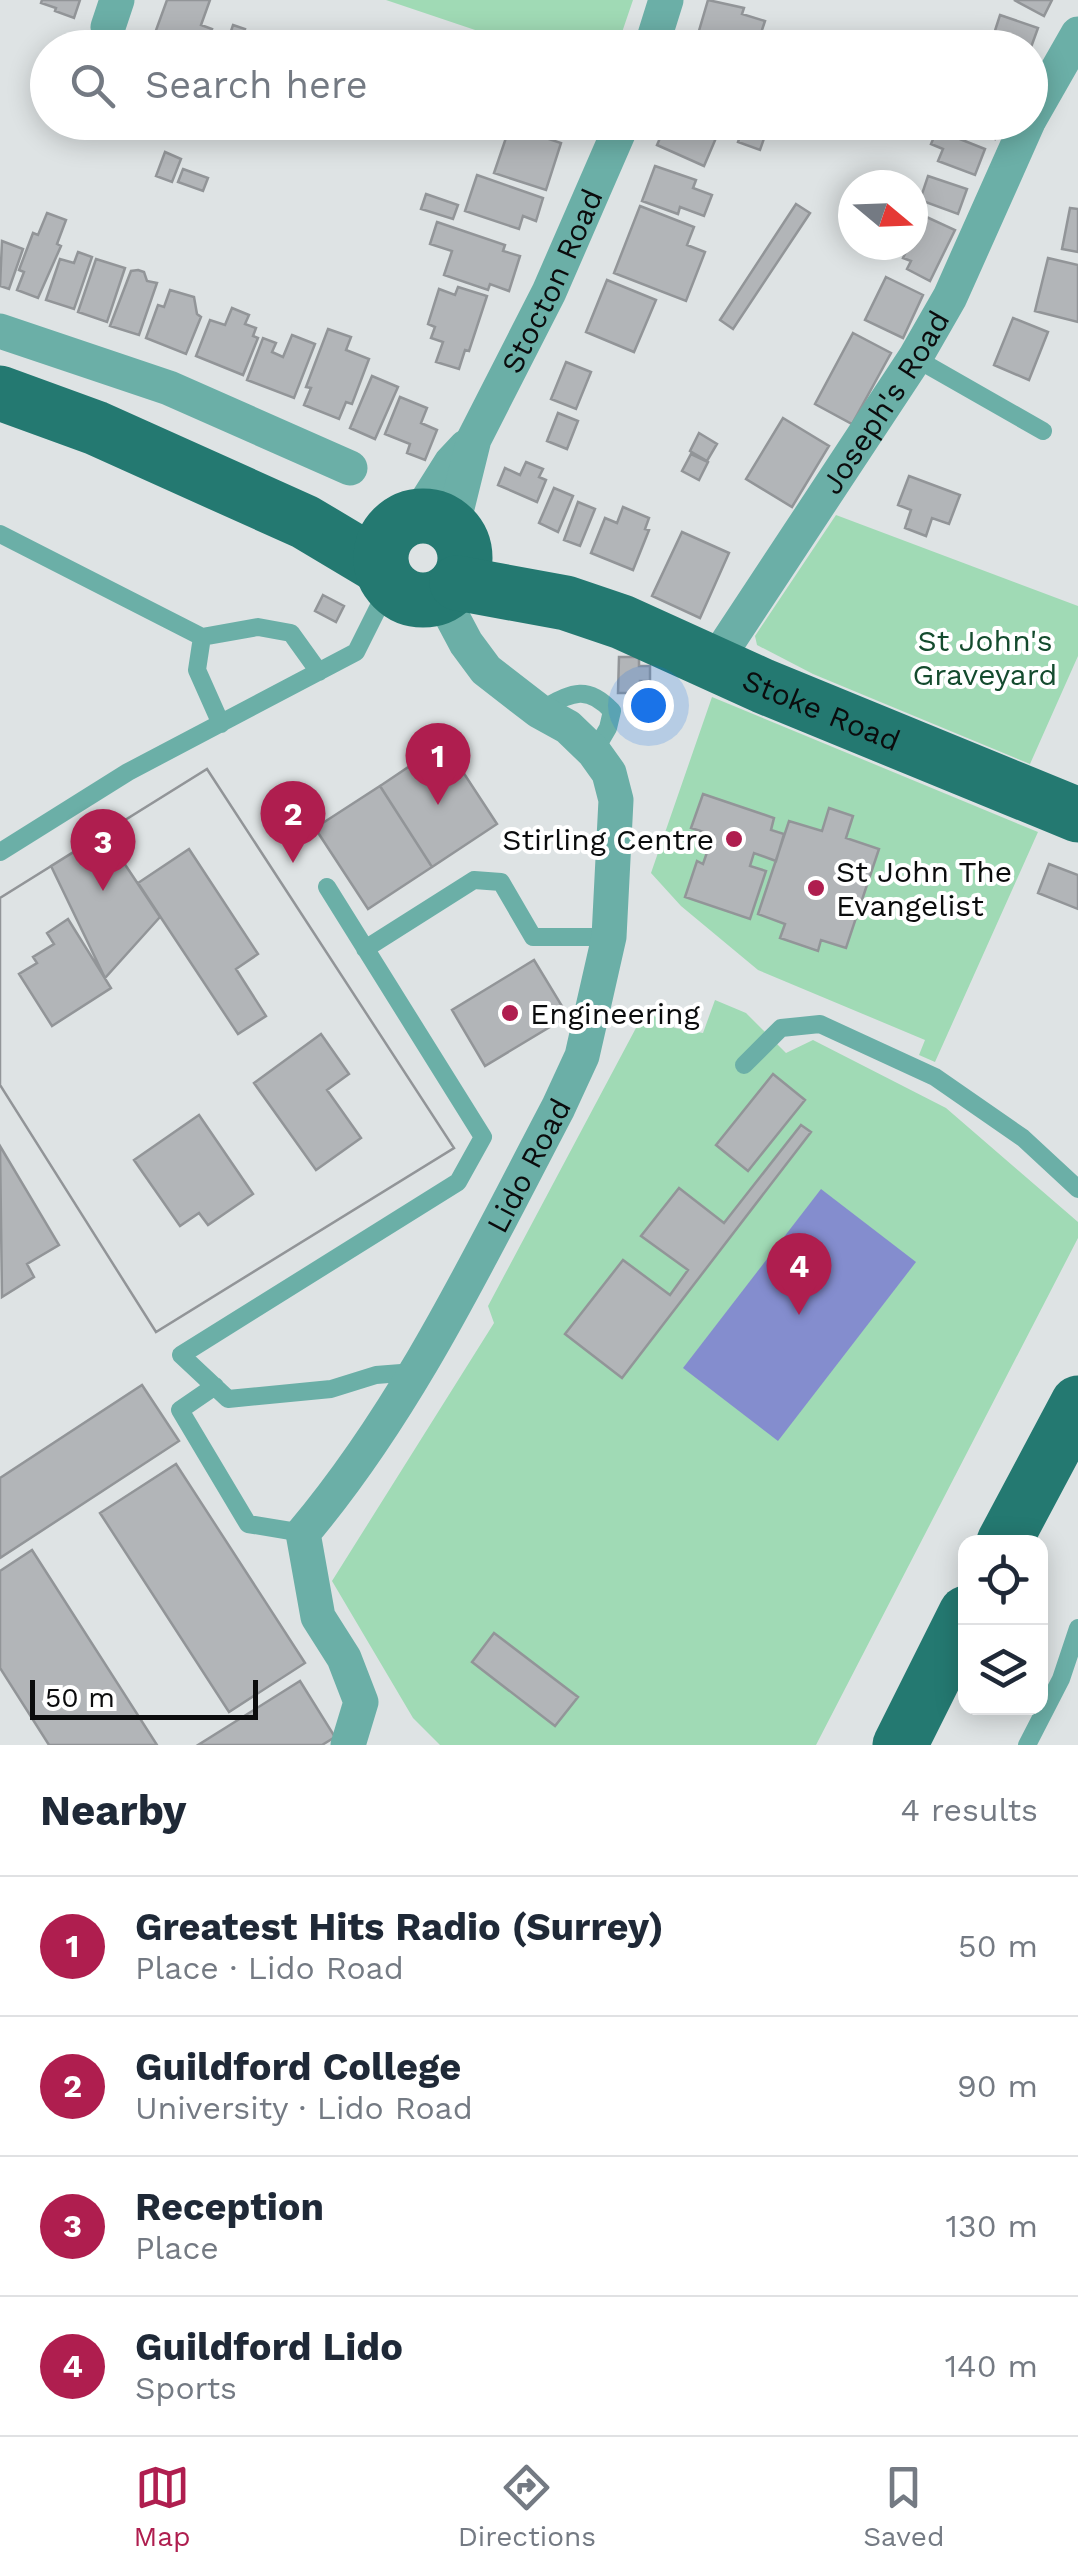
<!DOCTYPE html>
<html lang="en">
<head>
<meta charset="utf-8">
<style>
	body { margin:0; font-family:"Work Sans",sans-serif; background:#f2f2f3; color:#1f2937 }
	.controls { position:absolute; right:30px; bottom:30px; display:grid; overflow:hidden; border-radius:20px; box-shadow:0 5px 25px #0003 }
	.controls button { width:90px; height:90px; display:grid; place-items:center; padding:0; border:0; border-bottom:2px solid #e0e1e3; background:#fff; color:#1f2937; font:50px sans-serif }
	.compass { position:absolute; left:838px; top:170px; width:90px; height:90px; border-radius:50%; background:#fff; box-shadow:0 5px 25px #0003; rotate:109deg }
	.scale { position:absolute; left:30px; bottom:25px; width:228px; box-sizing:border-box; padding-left:10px; border:5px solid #0b0c0d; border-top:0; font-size:28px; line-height:35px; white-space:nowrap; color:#0b0c0d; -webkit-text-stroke:8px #fff; paint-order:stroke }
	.you { position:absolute; left:648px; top:705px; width:35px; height:35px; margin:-25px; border:8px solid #fff; border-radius:50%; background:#1a73e8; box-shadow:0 0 0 15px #1a73e833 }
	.badge { display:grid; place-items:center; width:65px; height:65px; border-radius:50%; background:#af1e4f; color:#fff; font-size:32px; font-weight:700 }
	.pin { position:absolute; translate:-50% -82px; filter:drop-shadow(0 2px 5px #0008) }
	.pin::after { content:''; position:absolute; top:52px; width:35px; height:30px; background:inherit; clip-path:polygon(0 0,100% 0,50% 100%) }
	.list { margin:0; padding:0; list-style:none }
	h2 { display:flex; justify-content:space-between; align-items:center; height:130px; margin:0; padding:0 40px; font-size:42px }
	h2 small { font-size:32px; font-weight:400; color:#747a83 }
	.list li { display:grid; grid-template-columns:65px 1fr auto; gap:30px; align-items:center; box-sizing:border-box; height:140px; padding:0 40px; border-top:2px solid #e0e1e3 }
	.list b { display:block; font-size:38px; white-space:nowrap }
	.list p { margin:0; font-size:32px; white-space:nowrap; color:#747a83 }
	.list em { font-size:32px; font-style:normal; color:#747a83 }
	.icon { flex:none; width:55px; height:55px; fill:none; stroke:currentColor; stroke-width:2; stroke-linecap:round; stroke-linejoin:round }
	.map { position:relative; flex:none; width:1078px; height:1745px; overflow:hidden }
	.search { position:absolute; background:#fff; box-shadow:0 5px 25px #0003; left:30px; right:30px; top:30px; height:110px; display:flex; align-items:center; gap:25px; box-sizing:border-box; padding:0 35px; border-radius:55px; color:#747a83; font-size:38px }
	.sheet { height:690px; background:#fff }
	nav { display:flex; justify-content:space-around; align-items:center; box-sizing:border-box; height:140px; border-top:2px solid #e0e1e3; background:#fff; font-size:28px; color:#747a83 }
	nav a { display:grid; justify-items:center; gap:5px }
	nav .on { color:#af1e4f }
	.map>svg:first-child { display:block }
	.green { fill:#a0dab5 }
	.water { fill:#848dce }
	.building { fill:#b2b5b8; stroke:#929598; stroke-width:2.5; fill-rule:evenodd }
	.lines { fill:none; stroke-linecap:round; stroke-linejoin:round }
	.lane { stroke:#6bafa7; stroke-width:18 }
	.street { stroke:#6bafa7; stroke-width:35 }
	.primary { stroke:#247971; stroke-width:55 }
	.poi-dot { fill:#af1e4f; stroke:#fff; stroke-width:4 }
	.labels { text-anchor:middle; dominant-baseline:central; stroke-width:8; stroke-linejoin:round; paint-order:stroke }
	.street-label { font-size:30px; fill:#0b0c0d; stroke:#fff }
	.park-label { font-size:30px; fill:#144b2e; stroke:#fff }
	.poi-label { font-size:30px; fill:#0b0c0d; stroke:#fff; text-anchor:start }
</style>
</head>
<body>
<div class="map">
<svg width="1078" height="1745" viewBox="0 0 1078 1745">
	<rect width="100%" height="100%" fill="#dee3e4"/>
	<path class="green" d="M386,0H633L617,47H526Z
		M836,515L1078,606V656L1030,764L813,674L757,645L755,636Z
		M712,697L1038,832L935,1062L919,1055L925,1040L758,970L681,906L651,873Z
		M715,1000L746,1013L786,1053L813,1040L946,1108L1078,1222V1238L816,1745H440L413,1718L332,1581L494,1323L488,1306L645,1011L675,1028L703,1033Z"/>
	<path class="water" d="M821,1189L916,1262L778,1441L683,1368Z"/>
	<path class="building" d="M42,0H80L74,18L55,11L56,8L41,3Z
		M167,0H210L201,25L212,29L207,42L199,38L195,48H160L151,44Z
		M708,0L744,8L742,14L765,21L756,48H717L696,41Z
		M1014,0H1052L1044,16Z
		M1000,15L1038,28L1030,50V48H1006L991,43Z
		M233,25L245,29L239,48L226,46Z
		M71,34L115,48H67Z
		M538,122H565L559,138L536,130Z
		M667,122L722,124L704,166L657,145Z
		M745,122L768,127L760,150L738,142Z
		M958,122H1002L995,139Z
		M510,126L561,143L546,190L494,173Z
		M937,130L985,149L975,175L938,161L943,149L931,144Z
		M165,152L181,159L172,182L156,176Z
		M655,166L696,180L693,188L712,195L704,216L680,207L678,214L642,201Z
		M183,169L208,178L203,191L178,182Z
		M477,175L543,198L536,221L523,216L519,229L465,211Z
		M928,176L967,189L958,214L920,200Z
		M426,194L458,205L453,219L421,209Z
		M796,204L810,213L733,329L720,320Z
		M640,206L694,227L687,245L705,252L686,301L614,273Z
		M1070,208L1078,209V252L1062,249Z
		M47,213L66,220L57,244L61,246L38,298L17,290L24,272L19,270L33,233L38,235Z
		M920,214L955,230L930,281L907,269L911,261L903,258L909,245L916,244L920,235L913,230Z
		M437,222L505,245L503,251L520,256L509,291L490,284L488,290L444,275L452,251L430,244Z
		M2,241L23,249L9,289L0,286Z
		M78,252L92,257L74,309L46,300L60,259L74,263Z
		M1048,258L1078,265V322L1035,311Z
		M96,259L125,268L107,322L78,312Z
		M138,270L144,272L147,281L157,283L139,335L110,326L131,271Z
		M886,277L923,295L903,338L865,320Z
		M607,280L656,300L634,352L586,332Z
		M458,287L487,296L469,351L465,350L459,369L436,362L443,342L431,338L435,327L428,324L439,289L455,295Z
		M170,290L194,297L197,314L201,317L186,354L146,338L158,305L164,307Z
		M232,308L249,315L245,324L256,328L253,336L258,338L243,375L196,356L210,320L225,325Z
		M1013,318L1048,332L1029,380L994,365Z
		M328,329L351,337L346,350L369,359L352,404L346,402L339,419L304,405L311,388L306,387Z
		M853,333L891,353L852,424L815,404Z
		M292,335L315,344L294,398L247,380L263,338L276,343L272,352L283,357Z
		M566,362L591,372L576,409L551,399Z
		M372,376L398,387L375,439L350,428Z
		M400,397L427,408L421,423L437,430L425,460L407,453L410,444L385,434Z
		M558,413L578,421L567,449L547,441Z
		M783,418L829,446L792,507L746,479Z
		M699,433L717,444L707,461L690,451Z
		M691,454L708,462L699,480L682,471Z
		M526,462L543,469L539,477L546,480L537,502L498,485L505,468L520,475Z
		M909,476L960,495L949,524L932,518L926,536L905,528L911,510L898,505Z
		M554,488L573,496L558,532L539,523Z
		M578,502L595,509L580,546L564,540Z
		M623,507L649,518L645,529L649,530L633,570L591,553L605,518L617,523Z
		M682,532L729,553L700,618L652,596Z
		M323,595L344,606L336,622L315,611Z
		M619,657H639V666H650V681H640V693H618Z
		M444,743L497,824L432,867L380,786Z
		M207,769L454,1148L156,1332L0,1085V898ZM189,849L258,954L236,969L266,1016L238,1034L138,883ZM68,919L111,988L52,1026L19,974L37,963L33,957L54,944L47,933ZM321,1034L349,1074L327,1090L361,1138L316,1170L254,1083ZM199,1115L253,1194L208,1225L199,1213L180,1226L134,1160Z
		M207,769L454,1148L156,1332L0,1085V898Z
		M380,786L432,867L368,909L315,828Z
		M703,794L774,818L771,830L784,834L776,861L754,853L750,866L766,871L750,919L685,897L697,861L703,864L713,835L691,828Z
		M829,808L853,816L846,838L879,849L846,948L821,940L818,951L780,938L785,924L758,914L789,821L822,831Z
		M104,833L160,917L105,978L51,866Z
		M1049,864L1078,875V909L1038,893Z
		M534,960L568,1016L485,1066L452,1010Z
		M773,1074L805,1100L748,1171L716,1145Z
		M801,1125L811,1132L622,1378L565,1334L623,1260L670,1295L688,1270L641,1236L679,1188L724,1223Z
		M0,1146L59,1245L27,1264L34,1277L2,1297Z
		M142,1385L179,1441L0,1558V1478Z
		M176,1464L305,1663L229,1712L100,1513Z
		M32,1550L157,1745H49L0,1668V1571Z
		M494,1633L578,1697L555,1726L472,1662Z
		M300,1681L335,1737L322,1745H198Z"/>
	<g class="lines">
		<path class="lane" d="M915,358L1043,431
			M0,534L202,637L258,627L291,633L319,672
			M202,637L197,670L221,724
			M540,710C569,695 585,682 612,711L608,728L594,752
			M0,852L128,772L356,652L386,592L388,581
			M327,887L483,1137L458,1182L181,1355L228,1399L331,1389L376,1375L414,1372
			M365,949L474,880L501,882L533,937H609
			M744,1065L781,1028L820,1024L935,1077L1023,1138L1078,1189
			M215,1386L180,1410L248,1524L303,1533
			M1027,1745L1061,1679L1078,1628"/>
		<g class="street">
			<path d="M108,27L117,0"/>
			<path d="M651,48L666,0"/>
			<path d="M1030,118L1078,34"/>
			<path d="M0,331L169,388L350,468"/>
			<path d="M417,517L451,463L466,447"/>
			<path id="s1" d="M452,528L474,439L549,292L623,122"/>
			<path id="s2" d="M714,663L915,358L950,297L1028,122"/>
			<path id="s3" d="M348,1745L361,1702L344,1658L318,1617L303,1533C409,1407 481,1254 558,1108L582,1056L609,937L616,800L609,773L594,752L568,727L539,711L486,670L466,643L441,596"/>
		</g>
		<g class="primary">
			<path d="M0,393L96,428L305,522L382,568"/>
			<circle cx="423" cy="558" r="42"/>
			<path id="s4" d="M457,583L566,603L622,622L763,686L1078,815"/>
			<path d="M1004,1542L1078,1403"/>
			<path d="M900,1745L966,1613"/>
		</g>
	</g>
	<g class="poi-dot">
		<circle cx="734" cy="839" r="10"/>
		<circle cx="816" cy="888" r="10"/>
		<circle cx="510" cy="1013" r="10"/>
	</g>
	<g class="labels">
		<g class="street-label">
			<text stroke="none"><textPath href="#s1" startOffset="268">Stocton Road</textPath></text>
			<text stroke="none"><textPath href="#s2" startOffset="312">Joseph's Road</textPath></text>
			<text stroke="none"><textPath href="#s4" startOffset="388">Stoke Road</textPath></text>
			<text stroke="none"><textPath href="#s3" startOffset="658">Lido Road</textPath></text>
		</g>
		<g class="park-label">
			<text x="985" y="640">St John's<tspan x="985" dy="34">Graveyard</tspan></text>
		</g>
		<g class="poi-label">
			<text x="714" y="839" text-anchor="end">Stirling Centre</text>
			<text x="836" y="871">St John The<tspan x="836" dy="34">Evangelist</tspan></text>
			<text x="530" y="1013">Engineering</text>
		</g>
	</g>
</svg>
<div class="controls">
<button><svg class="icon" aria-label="locate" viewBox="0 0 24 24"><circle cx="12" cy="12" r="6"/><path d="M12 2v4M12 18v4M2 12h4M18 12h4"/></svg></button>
<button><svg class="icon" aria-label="layers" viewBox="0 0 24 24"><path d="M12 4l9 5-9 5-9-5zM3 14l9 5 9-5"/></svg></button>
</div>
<svg class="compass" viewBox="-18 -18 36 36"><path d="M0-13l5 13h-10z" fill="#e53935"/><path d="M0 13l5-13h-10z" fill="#747a83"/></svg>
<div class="scale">50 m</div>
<div class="you"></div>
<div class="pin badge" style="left:438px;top:805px">1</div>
<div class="pin badge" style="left:293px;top:863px">2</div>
<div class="pin badge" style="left:103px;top:891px">3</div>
<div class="pin badge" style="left:799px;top:1315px">4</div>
<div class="search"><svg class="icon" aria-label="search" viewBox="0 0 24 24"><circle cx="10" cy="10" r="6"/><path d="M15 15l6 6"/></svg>Search here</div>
</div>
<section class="sheet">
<h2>Nearby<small>4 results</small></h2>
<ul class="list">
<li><span class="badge">1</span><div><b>Greatest Hits Radio (Surrey)</b><p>Place · Lido Road</p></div><em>50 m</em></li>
<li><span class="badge">2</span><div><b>Guildford College</b><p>University · Lido Road</p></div><em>90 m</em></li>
<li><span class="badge">3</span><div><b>Reception</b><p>Place</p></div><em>130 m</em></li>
<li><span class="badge">4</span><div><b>Guildford Lido</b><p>Sports</p></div><em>140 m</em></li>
</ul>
</section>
<nav>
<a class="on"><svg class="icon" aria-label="map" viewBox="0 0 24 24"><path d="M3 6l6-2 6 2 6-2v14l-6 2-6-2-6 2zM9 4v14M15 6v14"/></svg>Map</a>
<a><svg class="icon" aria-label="directions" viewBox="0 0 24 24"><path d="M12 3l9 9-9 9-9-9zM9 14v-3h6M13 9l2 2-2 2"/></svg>Directions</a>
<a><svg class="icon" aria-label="saved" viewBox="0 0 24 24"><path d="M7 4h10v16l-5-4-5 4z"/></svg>Saved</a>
</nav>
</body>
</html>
